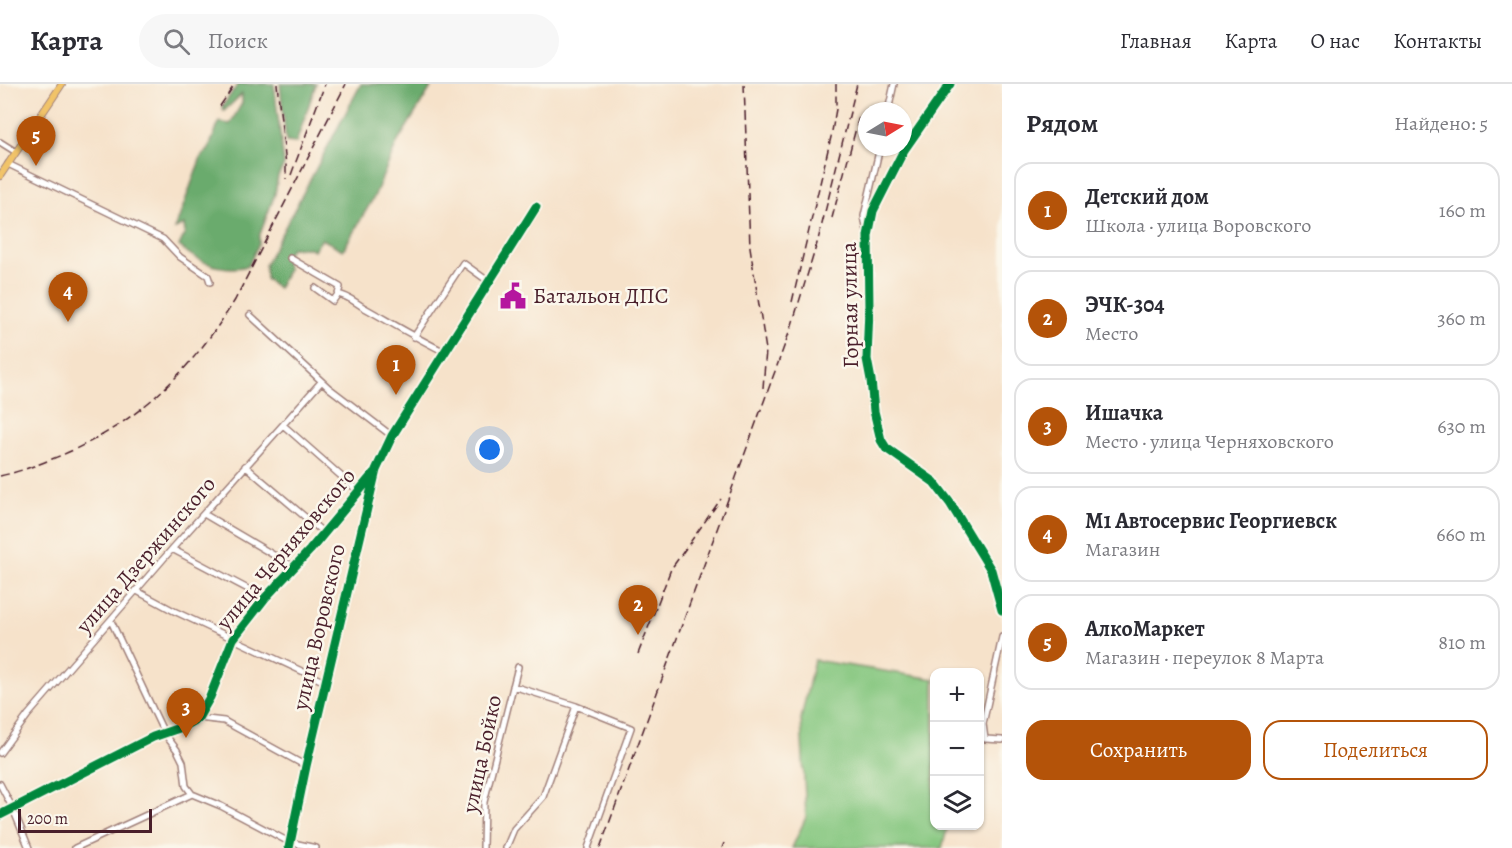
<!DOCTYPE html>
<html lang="ru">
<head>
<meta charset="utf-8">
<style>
	body { margin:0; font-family:Alegreya,serif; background:#f7f7f7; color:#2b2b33 }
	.controls { position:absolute; right:18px; bottom:18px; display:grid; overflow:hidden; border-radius:12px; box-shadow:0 2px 4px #0004 }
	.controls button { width:54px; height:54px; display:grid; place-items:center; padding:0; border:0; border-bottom:2px solid #e1e1e2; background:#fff; color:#2b2b33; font:30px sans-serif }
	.compass { position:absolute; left:858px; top:18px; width:54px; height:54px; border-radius:50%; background:#fff; box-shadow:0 2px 4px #0004; rotate:80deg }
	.scale { position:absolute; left:18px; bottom:15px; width:134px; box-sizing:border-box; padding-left:6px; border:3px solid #4a1f2b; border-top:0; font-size:16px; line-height:21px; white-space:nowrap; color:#4a1f2b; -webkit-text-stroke:4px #fbf7ec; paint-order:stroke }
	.you { position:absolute; left:490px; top:366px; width:21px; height:21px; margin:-15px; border:4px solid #fff; border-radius:50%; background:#1a73e8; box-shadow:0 0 0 9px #1a73e833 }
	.badge { display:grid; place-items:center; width:39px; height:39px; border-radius:50%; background:#b45309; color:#fff; font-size:20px; font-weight:700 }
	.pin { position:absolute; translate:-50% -50px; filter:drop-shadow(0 2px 3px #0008) }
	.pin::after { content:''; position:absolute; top:32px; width:21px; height:18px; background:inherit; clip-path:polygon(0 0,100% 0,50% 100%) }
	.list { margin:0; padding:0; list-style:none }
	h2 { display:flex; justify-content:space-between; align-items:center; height:78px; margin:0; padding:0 24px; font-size:26px }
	h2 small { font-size:20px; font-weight:400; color:#7c7c81 }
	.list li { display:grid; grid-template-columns:39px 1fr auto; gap:18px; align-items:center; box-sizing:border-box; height:96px; margin:0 12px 12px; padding:0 12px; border:2px solid #e1e1e2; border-radius:18px }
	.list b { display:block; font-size:22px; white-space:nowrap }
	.list p { margin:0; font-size:20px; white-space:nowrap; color:#7c7c81 }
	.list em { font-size:20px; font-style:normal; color:#7c7c81 }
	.actions { display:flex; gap:12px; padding:18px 24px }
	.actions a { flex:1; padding:14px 0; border:2px solid #b45309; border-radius:18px; text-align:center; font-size:21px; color:#b45309 }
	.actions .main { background:#b45309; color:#fff }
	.icon { flex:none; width:33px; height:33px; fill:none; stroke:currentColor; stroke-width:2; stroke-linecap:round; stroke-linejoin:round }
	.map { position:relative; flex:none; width:1002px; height:764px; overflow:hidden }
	header { display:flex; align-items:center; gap:36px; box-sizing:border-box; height:84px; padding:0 30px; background:#fff; border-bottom:2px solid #e1e1e2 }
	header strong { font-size:28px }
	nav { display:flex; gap:33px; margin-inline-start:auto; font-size:21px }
	.search { width:420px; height:54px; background:#f7f7f7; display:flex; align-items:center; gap:15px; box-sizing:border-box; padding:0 21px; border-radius:33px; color:#7c7c81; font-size:22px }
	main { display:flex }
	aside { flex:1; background:#fff }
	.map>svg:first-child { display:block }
	.green { fill:#84c67e; stroke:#677254; stroke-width:1.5 }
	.forest { fill:#6bab6d; stroke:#5a654c; stroke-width:1.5 }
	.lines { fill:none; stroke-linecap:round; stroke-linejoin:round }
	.minor-casing { stroke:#a0807a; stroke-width:8 }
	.major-casing { stroke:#a0807a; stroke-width:8 }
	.minor { stroke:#fff; stroke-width:5 }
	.major { stroke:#f1c369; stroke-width:6 }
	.rail { stroke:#4a1f2b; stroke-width:1.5; stroke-dasharray:9 4.5; stroke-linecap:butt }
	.cycleway-casing { stroke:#fbf7ec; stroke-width:13 }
	.cycleway { stroke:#00873e; stroke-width:9 }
	.labels { text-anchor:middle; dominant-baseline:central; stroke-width:5; stroke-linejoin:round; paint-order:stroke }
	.poi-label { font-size:22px; fill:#4a1f2b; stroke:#fbf7ec; text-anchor:start }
	.street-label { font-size:22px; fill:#4a1f2b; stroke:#fbf7ec }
</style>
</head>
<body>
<header>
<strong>Карта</strong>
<div class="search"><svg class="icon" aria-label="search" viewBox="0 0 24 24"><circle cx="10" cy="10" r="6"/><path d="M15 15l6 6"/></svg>Поиск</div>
<nav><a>Главная</a><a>Карта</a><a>О нас</a><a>Контакты</a></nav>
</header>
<main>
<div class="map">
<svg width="1002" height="764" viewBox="0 0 1002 764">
	<rect width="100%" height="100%" fill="#fbf7ec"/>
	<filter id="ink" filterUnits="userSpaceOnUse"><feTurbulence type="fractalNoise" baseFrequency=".0167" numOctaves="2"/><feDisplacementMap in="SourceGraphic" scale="12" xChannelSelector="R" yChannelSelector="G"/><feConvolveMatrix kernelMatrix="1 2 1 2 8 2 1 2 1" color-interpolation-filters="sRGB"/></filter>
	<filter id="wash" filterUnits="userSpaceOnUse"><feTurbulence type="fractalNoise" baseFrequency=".008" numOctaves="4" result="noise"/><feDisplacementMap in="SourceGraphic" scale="24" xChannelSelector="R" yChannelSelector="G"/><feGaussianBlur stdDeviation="1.35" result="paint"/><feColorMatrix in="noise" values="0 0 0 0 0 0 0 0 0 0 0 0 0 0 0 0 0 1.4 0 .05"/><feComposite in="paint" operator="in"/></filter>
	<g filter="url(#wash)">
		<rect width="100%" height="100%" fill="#f6e2ca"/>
		<path class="green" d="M814,576L934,595V742H948L942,764H792L806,733L801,635Z"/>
		<path class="forest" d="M238,0H274L284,81L278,92L275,110L259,153V159L248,182C223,188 199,179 179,162L185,149L184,141L175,145L201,73L208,66L219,38L230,40L242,19V10L224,27L222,23Z
			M280,0H316L296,59L286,58Z
			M361,0H433L397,59L374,113L343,166L322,155L314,166L310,164H291C286,171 284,176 288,185L278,204L266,195L265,181L268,175Z"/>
	</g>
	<g filter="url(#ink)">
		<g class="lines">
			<g class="minor-casing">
				<path id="minor" d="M950,0L904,66L873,127L868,152L869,224L867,275L871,296L874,327L881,356L886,364L934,398L950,419L991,486L1002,526
					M888,27L894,0
					M0,58L16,68
					M8,80L163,155L180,173L208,192L210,198
					M867,149L864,132L880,63
					M290,174L340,203L338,210C350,213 353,217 363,223C390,238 416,254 445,268
					M315,204L333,217L338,210
					M250,231L329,304L392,352
					M414,253L463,179L488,197
					M283,341L358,407
					M245,382L324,449
					M204,430L294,483
					M172,465L265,514
					M137,507L174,527L327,599
					M111,537L164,649L177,666L183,678L186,702L192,710
					M1002,553L983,640L985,655L1002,656
					M513,602L576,622L631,644L588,764
					M198,634L224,637L306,682
					M0,669L28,631L172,465L321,298
					M0,700L13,725L29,764
					M0,731L153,653L182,643L198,634L210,613L233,555L265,514L310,466L375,388
					M75,764L192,710L221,722L289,758L316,764
					M289,764L306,682L376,386L392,352L536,123
					M483,764L484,718L518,583
					M506,764L514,745L543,713L576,622"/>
			</g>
			<g class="major-casing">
				<path id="major" d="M0,92L62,0"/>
			</g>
			<use href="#minor" class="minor"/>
			<use href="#major" class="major"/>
			<path class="rail" d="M277,0L286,81V95
				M744,0L750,163L766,266L763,304
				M220,22L235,0
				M291,91L325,0
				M832,134L859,33
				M792,218L831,53L836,25V0
				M0,392C18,388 35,382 52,375C134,343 189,290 235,216L346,0
				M638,570L671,485L721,415
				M600,764L792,241L818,156L857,0
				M722,764L724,759"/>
			<g class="cycleway-casing">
				<path id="cycleway" d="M950,0L904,66L873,127L868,152L869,224L867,275L871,296L874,327L881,356L886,364L934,398L950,419L991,486L1002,526
					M0,731L153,653L182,643L198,634L210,613L233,555L265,514L310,466L374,389
					M289,764L306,682L376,386L392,352L536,123"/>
			</g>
			<use href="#cycleway" class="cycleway"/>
		</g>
	</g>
	<defs>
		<g id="civic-bare" transform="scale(2.07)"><path d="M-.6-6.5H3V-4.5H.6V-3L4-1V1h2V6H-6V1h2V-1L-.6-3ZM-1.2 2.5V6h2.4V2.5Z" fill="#b5179e" stroke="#fbf7ec" stroke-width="2.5" paint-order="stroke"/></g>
	</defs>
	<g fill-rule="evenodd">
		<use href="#civic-bare" x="513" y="212"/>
	</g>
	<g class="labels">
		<g class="poi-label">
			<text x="533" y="212">Батальон ДПС</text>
		</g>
		<g class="street-label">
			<text transform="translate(850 221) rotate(-91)">Горная улица</text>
			<text transform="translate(286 465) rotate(-50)">улица Черняховского</text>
			<text transform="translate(146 471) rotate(-49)">улица Дзержинского</text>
			<text transform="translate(319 543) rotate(-77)">улица Воровского</text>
			<text transform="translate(482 670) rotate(-78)">улица Бойко</text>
		</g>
	</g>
</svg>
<div class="controls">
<button>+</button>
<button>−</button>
<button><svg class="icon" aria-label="layers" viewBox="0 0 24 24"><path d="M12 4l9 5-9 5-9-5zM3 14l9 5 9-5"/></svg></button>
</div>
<svg class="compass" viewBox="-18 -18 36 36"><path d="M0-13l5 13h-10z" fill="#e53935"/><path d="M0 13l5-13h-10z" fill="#7c7c81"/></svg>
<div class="scale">200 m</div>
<div class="you"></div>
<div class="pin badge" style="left:396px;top:311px">1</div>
<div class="pin badge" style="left:638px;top:551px">2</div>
<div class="pin badge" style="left:186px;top:654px">3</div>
<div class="pin badge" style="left:68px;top:238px">4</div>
<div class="pin badge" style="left:36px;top:82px">5</div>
</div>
<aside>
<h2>Рядом<small>Найдено: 5</small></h2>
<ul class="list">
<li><span class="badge">1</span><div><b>Детский дом</b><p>Школа · улица Воровского</p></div><em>160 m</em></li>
<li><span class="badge">2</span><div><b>ЭЧК-304</b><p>Место</p></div><em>360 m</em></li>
<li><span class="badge">3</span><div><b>Ишачка</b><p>Место · улица Черняховского</p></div><em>630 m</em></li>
<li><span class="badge">4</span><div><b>М1 Автосервис Георгиевск</b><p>Магазин</p></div><em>660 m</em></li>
<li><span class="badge">5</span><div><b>АлкоМаркет</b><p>Магазин · переулок 8 Марта</p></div><em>810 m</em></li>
</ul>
<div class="actions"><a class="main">Сохранить</a><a>Поделиться</a></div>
</aside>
</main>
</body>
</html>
